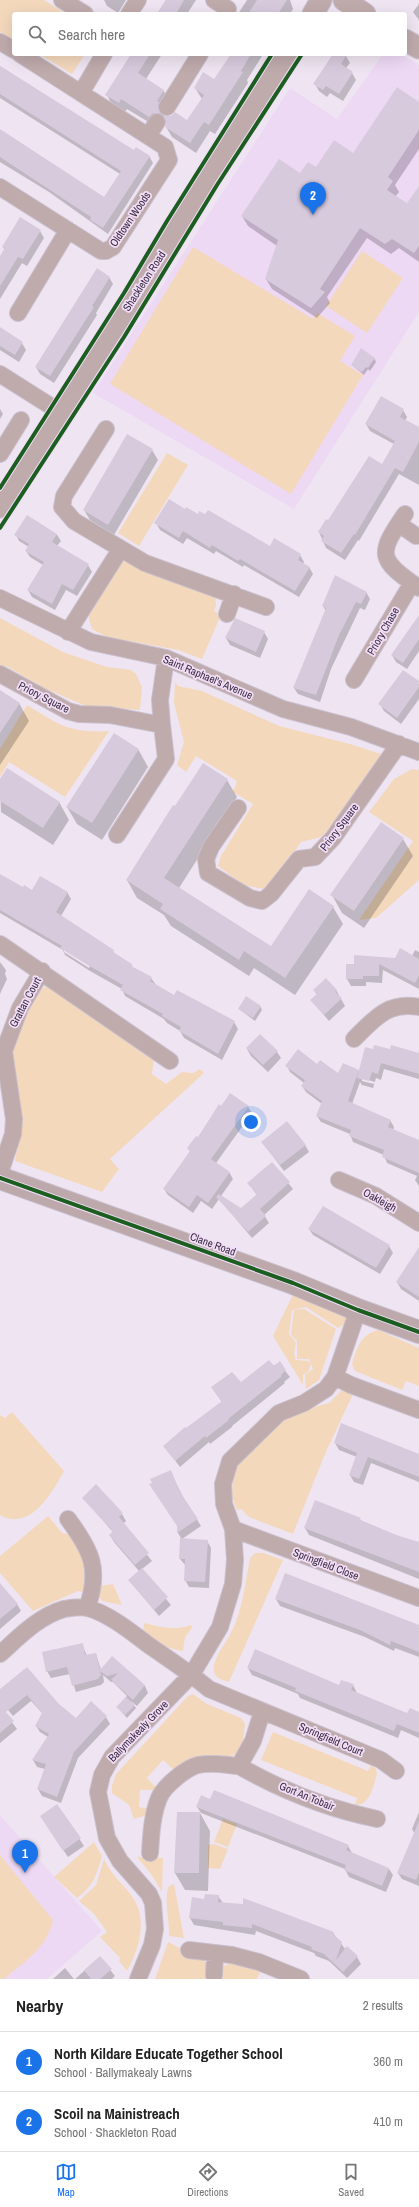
<!DOCTYPE html>
<html lang="en">
<head>
<meta charset="utf-8">
<style>
	body { margin:0; font-family:"Archivo Narrow",sans-serif; background:#f2f2f2; color:#222 }
	.you { position:absolute; left:251px; top:1122px; width:14px; height:14px; margin:-10px; border:3px solid #fff; border-radius:50%; background:#1a73e8; box-shadow:0 0 0 6px #1a73e833 }
	.badge { display:grid; place-items:center; width:26px; height:26px; border-radius:50%; background:#1a73e8; color:#fff; font-size:13px; font-weight:700 }
	.pin { position:absolute; translate:-50% -33px; filter:drop-shadow(0 1px 2px #0008) }
	.pin::after { content:''; position:absolute; top:21px; width:14px; height:12px; background:inherit; clip-path:polygon(0 0,100% 0,50% 100%) }
	.list { margin:0; padding:0; list-style:none }
	h2 { display:flex; justify-content:space-between; align-items:center; height:52px; margin:0; padding:0 16px; font-size:17px }
	h2 small { font-size:13px; font-weight:400; color:#767676 }
	.list li { display:grid; grid-template-columns:26px 1fr auto; gap:12px; align-items:center; box-sizing:border-box; height:60px; padding:0 16px; border-top:1px solid #e0e0e0 }
	.list b { display:block; font-size:15px; white-space:nowrap }
	.list p { margin:0; font-size:13px; white-space:nowrap; color:#767676 }
	.list em { font-size:13px; font-style:normal; color:#767676 }
	.icon { flex:none; width:22px; height:22px; fill:none; stroke:currentColor; stroke-width:2; stroke-linecap:round; stroke-linejoin:round }
	.map { position:relative; flex:none; width:419px; height:1979px; overflow:hidden }
	.search { position:absolute; background:#fff; box-shadow:0 4px 16px #0002; left:12px; right:12px; top:12px; height:44px; display:flex; align-items:center; gap:10px; box-sizing:border-box; padding:0 14px; border-radius:4px; color:#767676; font-size:15px }
	.sheet { height:172px; background:#fff }
	nav { display:flex; justify-content:space-around; align-items:center; box-sizing:border-box; height:56px; border-top:1px solid #e0e0e0; background:#fff; font-size:11px; color:#767676 }
	nav a { display:grid; justify-items:center; gap:2px }
	nav .on { color:#1a73e8 }
	.map>svg:first-child { display:block }
	.built { fill:#eed9f5 }
	.green { fill:#f3d8bc }
	.shadow { fill:#0003; fill-rule:evenodd }
	.building { fill:#d8cadd }
	.lines { fill:none; stroke-linecap:round; stroke-linejoin:round }
	.minor-casing { stroke:#cac0ce; stroke-width:18 }
	.tertiary-casing { stroke:#cac0ce; stroke-width:23 }
	.secondary-casing { stroke:#cac0ce; stroke-width:24 }
	.minor { stroke:#bfaaac; stroke-width:16 }
	.tertiary { stroke:#bfaaac; stroke-width:21 }
	.secondary { stroke:#bda8ac; stroke-width:22 }
	.cycleway-casing { stroke:#f2dff8; stroke-width:6 }
	.cycleway { stroke:#1b5e20; stroke-width:4 }
	.labels { text-anchor:middle; dominant-baseline:central; stroke-width:3.5; stroke-linejoin:round; paint-order:stroke }
	.street-label { font-size:11px; fill:#3b2941; stroke:#f2dff8 }
</style>
</head>
<body>
<div class="map">
<svg width="419" height="1979" viewBox="0 0 419 1979">
	<rect width="100%" height="100%" fill="#efe5f2"/>
	<path class="built" d="M383,54H401L419,65V312L294,509L93,393L290,88L337,119Z
		M0,1815L102,1931L47,1979H0Z"/>
	<path class="green" d="M0,0H44L66,14H14V40L0,32Z
		M39,54H85L72,74Z
		M193,247L313,319L317,313L355,336L340,361L363,375L291,494L110,384Z
		M362,251L403,278L367,333L326,306Z
		M167,453L188,465L139,546L118,533Z
		M126,561L159,577L215,593L216,605L214,611L221,615L202,659L178,650L107,637L92,629L89,619V611L121,562Z
		M0,618L63,652L107,667L131,670L136,674L142,687L140,710L86,706L44,688L6,666H0Z
		M175,682L178,686L202,691L279,726L350,744L381,754L348,806L321,837L301,842L284,868L264,889L244,885L218,866L221,856L253,804L233,792L237,781L196,756L186,772L177,765L184,742L174,703Z
		M27,705C59,725 69,733 109,731L65,797L9,762L0,777V749Z
		M412,769L419,770V880L376,918L359,920L413,841L369,812L394,779Z
		M46,986L53,987L154,1058L152,1074L166,1084L182,1072L193,1073L200,1069L204,1073L110,1159L119,1169L102,1192L15,1161L22,1125L11,1049L26,1012L40,990Z
		M296,1288L350,1312L346,1323L338,1328L306,1307L292,1310L289,1334L296,1343L294,1353L296,1360L308,1361L311,1364L308,1372L303,1375V1385L273,1336Z
		M304,1309L336,1329L319,1380L306,1389L305,1375L313,1369L309,1359H297V1341L291,1335L294,1310Z
		M378,1330L419,1348V1386L406,1381L402,1390L355,1371L352,1364C357,1348 360,1335 378,1330Z
		M342,1390L354,1392L325,1454L293,1534L249,1517L241,1509L237,1510L232,1497L233,1475L241,1460L285,1415L329,1403Z
		M12,1412L64,1471C52,1493 30,1532 0,1515V1415L5,1418Z
		M48,1516L62,1533C83,1534 89,1576 82,1592L78,1591L33,1611L0,1573V1556Z
		M255,1553H263L283,1560L229,1682C223,1680 216,1679 214,1672C211,1661 226,1643 231,1633C243,1609 245,1584 250,1558Z
		M113,1584L122,1605L102,1601C98,1595 98,1592 100,1586Z
		M144,1623C160,1627 175,1631 191,1625L192,1628L185,1637L183,1651C167,1649 156,1641 143,1632Z
		M193,1694L207,1704L241,1718L245,1724L243,1740L246,1741C232,1768 220,1750 195,1757C187,1759 180,1765 173,1769L163,1760L147,1778L158,1790H140L139,1807L150,1809L147,1815L134,1819L129,1805L112,1793V1786L116,1774L188,1696Z
		M273,1732L368,1771L371,1765L376,1769L377,1774C373,1786 371,1805 355,1805L357,1798L261,1760Z
		M223,1819L237,1824L228,1847L214,1842Z
		M94,1842L102,1856C97,1874 93,1887 77,1898L54,1877Z
		M214,1844L228,1849L220,1869L208,1868V1845Z
		M0,1855L53,1920C48,1947 24,1962 4,1979H0Z
		M137,1857L163,1858L162,1892L151,1874Z
		M104,1859C110,1872 119,1881 128,1891C149,1915 141,1945 127,1971L119,1961L120,1958L100,1937L107,1932L94,1914L79,1901L96,1885Z
		M174,1884L184,1938L169,1936C170,1920 163,1899 169,1886Z
		M168,1942L204,1960L207,1964L221,1968L231,1962L262,1968L257,1979H155Z"/>
	<path class="shadow" d="M104,0H126L118,13L107,6Z
		M166,0H196L187,14H157Z
		M247,0H290L293,9L290,14H238Z
		M419,4V20L413,12Z
		M132,54H162L146,79L163,90L169,100L163,118L165,123H159L155,126L127,109L125,112L112,105L107,95Z
		M232,54H261L262,56L247,80L248,83L215,134L210,131L196,153L172,137L166,127L188,122L202,99L195,88L215,80Z
		M334,54L346,56L350,63L346,68L352,73L356,80L343,101L330,93L327,97L319,91L315,84Z
		M0,66L134,152L149,156L153,163L108,234L49,192L0,162V130L105,198L120,174L0,98Z
		M419,103V149L395,185L399,192L395,197L407,205L419,188V262L399,248L391,254L367,238L327,297L330,303L317,318L272,289L266,279L277,246L248,226L242,216L300,175L353,154Z
		M40,231L44,238L27,266L22,263L0,299V258L5,250L3,247Z
		M109,277L113,284L96,313L97,315L54,383L40,374L36,367Z
		M0,328L22,343L26,350L19,362L0,350Z
		M374,358L376,362L370,371L368,369L364,375L352,365Z
		M0,409L3,414L0,419Z
		M403,410L407,417L405,421L419,428V485L399,474L359,541L358,540L345,560L326,548L319,532L382,466L394,444L370,431L366,424Z
		M152,450L158,460L114,535L90,520L84,510Z
		M185,511L270,547L300,555L304,562L303,564L309,567L313,574L299,597L244,565L243,567L216,551L214,554L187,538L183,544L160,530L156,523Z
		M27,516L57,535L61,541L57,546L88,565L92,572L77,596L66,590L55,610L32,597L28,590L43,565L30,557L26,551L29,547L19,541L16,535Z
		M366,592L370,599L365,610L360,608L331,669L320,702L298,694L294,688L326,611L323,606Z
		M419,619V651L407,669L396,662L392,655Z
		M264,632L268,639L260,658L230,645L226,638Z
		M419,682V699L401,724L384,711L380,704Z
		M0,691L19,703L29,721L0,765Z
		M138,749L148,767L102,840L77,824L67,807Z
		M0,780L59,802L69,820L53,845L1,812Z
		M227,780L237,797L179,888L271,947L333,907L343,924L295,995L254,968L249,976L171,926L164,915L137,898L127,880L175,807Z
		M403,839L413,856L364,928L342,913L332,895Z
		M0,875L23,889L32,891L67,892L71,899L61,916L113,951L116,956L131,964L133,968L151,978L156,985L175,996L177,992L234,1022L238,1029L222,1060L184,1038L180,1031L167,1023L164,1019L125,996L122,989L90,971L65,955L63,950L0,913ZM64,949L90,966L89,968L64,952Z
		M415,950L419,952V989L383,970L382,983L366,982V986H351L347,979V965L412,956Z
		M0,962L6,970L5,974L7,979L0,994Z
		M314,990H336L345,1006L329,1021L311,1000L317,995Z
		M260,1006L262,1010L255,1021L239,1009Z
		M247,1049L277,1052L281,1058L268,1072L251,1056Z
		M390,1051L419,1054V1079L384,1069L381,1080L376,1078L373,1088L362,1085L360,1082L352,1104L390,1120L394,1127L393,1130L419,1141V1186L415,1180L417,1176L387,1163L384,1155L353,1142L350,1134L321,1122L317,1116L322,1104L306,1092L302,1086L304,1083L290,1072L287,1066L317,1065L339,1075L358,1071L360,1073ZM362,1078L375,1082L374,1084L362,1081Z
		M221,1107H248L252,1113L216,1163L229,1172L233,1179L221,1196L241,1210L257,1195L249,1184L272,1163L293,1189L264,1215L269,1223L252,1238L219,1199L212,1209L201,1201L193,1213L168,1195L164,1189L190,1152L188,1148L198,1139Z
		M262,1142L305,1145L309,1152L284,1171Z
		M323,1207L389,1246L393,1253L380,1274L313,1235L309,1229Z
		M419,1258V1301L401,1289L397,1282Z
		M279,1363L290,1377L284,1382L285,1383L232,1426V1427L210,1444L209,1442L180,1467L164,1446L222,1402L212,1388L241,1383Z
		M335,1443L419,1456V1482L371,1463L363,1485L354,1482L350,1475L357,1457L339,1450Z
		M170,1471L183,1497L201,1526L182,1539L207,1541L211,1548L209,1588L189,1587L185,1580L186,1566L180,1559L181,1538L178,1533Z
		M96,1486L122,1514L126,1521L123,1524L152,1561L142,1569L171,1605L159,1616L129,1580L139,1571L114,1542L110,1535L113,1532L83,1498Z
		M315,1501L419,1545V1579L309,1535L305,1528Z
		M0,1592L17,1604L21,1611L0,1629Z
		M276,1599L419,1626V1657L395,1648L394,1651L365,1637L280,1606Z
		M82,1644L87,1656L96,1654L101,1670L112,1658L145,1686L148,1693L137,1706L131,1701L136,1708L127,1718L117,1707L127,1696L113,1682H111L103,1675L104,1682L101,1685L76,1692L70,1674L51,1678L47,1671Z
		M27,1668L58,1705L76,1719L91,1703L106,1717L110,1724L78,1758L61,1803L42,1796L38,1789L45,1769L37,1767L33,1760L48,1737L40,1732L36,1726L43,1714L31,1701L13,1716L0,1700V1690Z
		M248,1668L340,1686L353,1685L357,1693L408,1715L419,1713V1738L401,1730L398,1738L300,1698L298,1694L252,1675Z
		M0,1706L17,1729L0,1743Z
		M57,1805L84,1846L68,1857L45,1823Z
		M197,1807L348,1846L352,1853L389,1869L393,1875L386,1892L349,1877L345,1869L201,1813Z
		M419,1812V1886L402,1879L398,1873L415,1834L412,1829Z
		M200,1813L210,1831L208,1891L185,1890L175,1873Z
		M218,1896L223,1903L333,1933L346,1950L357,1957L361,1964L347,1978L329,1961L316,1956L314,1953L256,1931L255,1935L194,1925L190,1918L205,1900Z
		M100,1957L115,1976L112,1979H75Z
		M65,1968L74,1979H53Z"/>
	<path class="building" d="M166,0H184L176,14H157Z
		M257,0H287L278,14H248Z
		M131,54H150L138,73L164,90L157,101L159,102L158,107L160,113H153L149,117L121,99L119,103L105,95Z
		M231,54H251L241,71L243,72L209,125L204,122L190,143L165,127L166,122L164,116H171L175,112L187,120L204,95L194,88L203,72L214,79Z
		M333,54H347L341,64L353,72L339,94L326,86L323,90L313,84Z
		M0,66L134,150L136,147L150,156L103,228L90,220L91,217L0,157V129L104,197L121,171L0,94Z
		M397,87L419,102V130L388,177L393,181L387,190L407,203L419,186V246L414,253L392,239L385,244L360,228L320,289L325,292L311,308L265,279L278,240L241,216L279,159L300,173L308,162L316,167L334,140L353,153Z
		M20,217L41,230L23,259L18,257L0,286V256L5,248L2,247Z
		M97,268L110,277L92,306L94,307L50,376L35,367Z
		M0,327L23,342L15,355L0,346Z
		M361,348L375,358L368,368L366,367L362,372L351,365Z
		M381,396L404,409L400,417L419,427V442L403,472L395,468L355,535L354,534L341,553L321,541L324,536L318,532L326,519L328,520L369,456L382,464L395,441L365,424Z
		M127,434L153,449L108,525L83,510Z
		M169,499L185,509L186,507L198,514L199,511L205,514L208,510L270,546L274,538L301,554L298,560L310,567L295,591L240,559L238,561L212,545L210,548L183,531L179,538L154,523Z
		M27,515L57,534L52,542L89,564L73,590L62,584L52,604L27,590L44,562L25,551L29,544L14,535Z
		M335,575L367,592L361,604L356,602L339,635L316,695L293,688L326,608L322,606Z
		M419,615V639L403,663L391,655Z
		M235,618L265,631L256,652L225,638Z
		M403,670L419,681V687L397,718L378,704Z
		M0,690L20,703L0,733Z
		M114,733L139,749L92,823L66,807Z
		M203,763L228,779L164,878L271,946L309,889L334,906L285,978L244,951L239,960L160,909L163,904L126,880L173,805L175,806Z
		M7,768L60,802L43,828L0,801V779Z
		M381,822L404,838L354,911L330,895Z
		M0,874L23,887L24,885L32,890L40,876L68,892L56,912L114,950L113,952L132,964L131,966L152,977L150,981L174,995L177,990L235,1021L218,1054L179,1031L181,1027L162,1016L163,1014L120,990L123,985L86,964L60,948L62,946L0,910Z
		M400,948L419,959V976L415,983L379,964V976H363V979H346V964H354V955L395,958Z
		M326,978L337,990L335,992L342,998L324,1015L310,1000L317,994L313,990Z
		M246,996L261,1006L253,1018L238,1009Z
		M260,1034L278,1051L263,1065L246,1048Z
		M374,1045L390,1049L391,1045L419,1053V1074L381,1063L378,1074L372,1072L369,1081L357,1078L365,1047L373,1049Z
		M298,1049L317,1064L320,1060L338,1073L343,1063L359,1070L348,1101L391,1120L388,1127L419,1140V1173L382,1157L384,1150L349,1136L351,1130L316,1116L322,1101L301,1086L305,1080L285,1066Z
		M230,1093L249,1106L211,1159L230,1172L208,1203L197,1195L189,1207L163,1189L190,1151L187,1148L196,1136L198,1137L219,1104L221,1106Z
		M287,1121L306,1145L280,1165L261,1142Z
		M272,1162L290,1182L260,1209L266,1216L248,1232L216,1197L219,1194L241,1208L257,1194L247,1183Z
		M323,1206L390,1245L376,1268L308,1229Z
		M419,1247V1297L396,1282Z
		M269,1360L274,1366L280,1361L286,1370L281,1375L282,1376L228,1419L229,1420L206,1438L205,1436L175,1461L163,1446L185,1427L186,1428L222,1401L211,1387L232,1372L241,1382Z
		M341,1423L419,1454V1477L368,1457L359,1479L349,1475L357,1453L334,1443Z
		M171,1470L180,1492L198,1519L177,1533V1526L149,1484L152,1483L150,1479Z
		M96,1484L123,1513L119,1517L149,1553L135,1565L109,1535L113,1531L82,1498Z
		M315,1500L361,1518L360,1520L396,1535L419,1542V1572L304,1528Z
		M180,1538L208,1540L205,1582L184,1581L185,1559H179Z
		M142,1568L168,1597L154,1610L128,1580Z
		M285,1573L419,1625V1652L391,1641L390,1645L360,1630L275,1599Z
		M0,1583L18,1604L0,1619Z
		M83,1643L85,1655L96,1653L100,1670L112,1656L145,1685L133,1700L111,1680L118,1673L107,1676L100,1671L101,1675L98,1679L72,1686L67,1667L46,1672L42,1652Z
		M255,1649L339,1685L341,1680L354,1684L351,1690L407,1713L410,1708L419,1712V1733L397,1724L394,1731L295,1691L296,1688L247,1668Z
		M27,1667L59,1704L76,1718L91,1701L107,1716L74,1752L57,1797L37,1789L46,1764L32,1760L49,1734L35,1726L42,1713L27,1695L6,1712L14,1721L0,1733V1689Z
		M126,1697L135,1705L125,1715L116,1707Z
		M214,1790L349,1845L346,1850L389,1868L382,1886L344,1870L346,1865L196,1807L201,1795L210,1799Z
		M57,1804L81,1838L63,1851L40,1816Z
		M177,1812H200L199,1873H174Z
		M419,1821V1873L416,1880L397,1873Z
		M205,1894L219,1895L218,1902L243,1904V1898L334,1932L333,1934L342,1942L336,1960L347,1946L358,1956L343,1972L324,1954L311,1949L312,1947L252,1924V1928L223,1925V1922L189,1918L192,1897L204,1899Z
		M100,1956L112,1969L100,1979H91L84,1970Z"/>
	<g class="lines">
		<g class="minor-casing">
			<path id="minor" d="M62,0L85,14
				M214,0L228,9L225,14
				M129,14L138,0
				M0,42L14,50
				M81,93L104,54
				M167,107L200,54
				M148,136L157,122
				M0,187L101,251H106L113,247L169,160L165,147L20,54
				M18,313L68,230
				M0,374L60,412
				M106,429L64,496L62,507L74,521L145,563L266,607
				M0,454L21,420
				M405,514C377,555 378,559 419,588
				M399,524L416,536
				M0,598L91,642L166,658L283,709L351,727L419,752
				M227,614L234,594
				M68,632L120,550
				M0,674L68,711L79,714L110,715L162,725L160,700L166,658
				M354,680L412,583
				M238,808L211,847L206,859L208,873L250,898L262,901L271,894L299,859L315,857L333,838L399,744
				M117,835L166,759L162,725
				M0,944L170,1061
				M354,1039C374,1019 388,1001 419,1007
				M0,1173L13,1134L14,1119L4,1051L20,1008L42,971
				M339,1180L376,1196L419,1223
				M335,1377L351,1385L419,1410
				M68,1519C91,1550 101,1569 87,1608
				M233,1529L419,1598
				M0,1654C19,1637 39,1616 64,1609C71,1608 82,1606 88,1608C111,1615 131,1632 150,1646C170,1660 190,1673 209,1689L381,1760L396,1771
				M239,1766C281,1790 329,1809 377,1819
				M150,1853C151,1836 152,1815 159,1798C164,1786 186,1768 198,1765C212,1762 225,1765 239,1766L253,1741L262,1712
				M189,1950L232,1955L259,1962L301,1979
				M214,1975L215,1953
				M138,1979L152,1945L155,1929L153,1903L149,1894L120,1861L107,1838L98,1792L102,1775L112,1757L192,1674L220,1627L233,1584L235,1560L233,1529L224,1504L223,1484L230,1461L279,1413L304,1403L326,1389L335,1377L358,1310"/>
		</g>
		<g class="tertiary-casing">
			<path id="tertiary" d="M344,0L365,14
				M313,14L321,0
				M405,40L419,48
				M0,507L287,54"/>
		</g>
		<g class="secondary-casing">
			<path id="secondary" d="M0,1178L293,1283L358,1310L419,1332"/>
		</g>
		<use href="#minor" class="minor"/>
		<use href="#tertiary" class="tertiary"/>
		<use href="#secondary" class="secondary"/>
		<g class="cycleway-casing">
			<path id="cycleway" d="M0,488L124,293L167,221L272,54
				M0,528L124,337L217,185L302,54
				M0,1178L293,1283L358,1310L419,1332"/>
		</g>
		<use href="#cycleway" class="cycleway"/>
	</g>
	<g class="labels">
		<g class="street-label">
			<text transform="translate(130 219) rotate(-56)">Oldtown Woods</text>
			<text transform="translate(144 281) rotate(-57)">Shackleton Road</text>
			<text transform="translate(383 631) rotate(-60)">Priory Chase</text>
			<text transform="translate(208 677) rotate(23)">Saint Raphael's Avenue</text>
			<text transform="translate(44 697) rotate(27)">Priory Square</text>
			<text transform="translate(339 827) rotate(-53)">Priory Square</text>
			<text transform="translate(25 1002) rotate(-62)">Grattan Court</text>
			<text transform="translate(380 1200) rotate(29)">Oakleigh</text>
			<text transform="translate(213 1244) rotate(20)">Clane Road</text>
			<text transform="translate(326 1564) rotate(21)">Springfield Close</text>
			<text transform="translate(138 1731) rotate(-46)">Ballymakealy Grove</text>
			<text transform="translate(331 1739) rotate(23)">Springfield Court</text>
			<text transform="translate(307 1796) rotate(22)">Gort An Tobair</text>
		</g>
	</g>
</svg>
<div class="you"></div>
<div class="pin badge" style="left:25px;top:1873px">1</div>
<div class="pin badge" style="left:313px;top:215px">2</div>
<div class="search"><svg class="icon" aria-label="search" viewBox="0 0 24 24"><circle cx="10" cy="10" r="6"/><path d="M15 15l6 6"/></svg>Search here</div>
</div>
<section class="sheet">
<h2>Nearby<small>2 results</small></h2>
<ul class="list">
<li><span class="badge">1</span><div><b>North Kildare Educate Together School</b><p>School · Ballymakealy Lawns</p></div><em>360 m</em></li>
<li><span class="badge">2</span><div><b>Scoil na Mainistreach</b><p>School · Shackleton Road</p></div><em>410 m</em></li>
</ul>
</section>
<nav>
<a class="on"><svg class="icon" aria-label="map" viewBox="0 0 24 24"><path d="M3 6l6-2 6 2 6-2v14l-6 2-6-2-6 2zM9 4v14M15 6v14"/></svg>Map</a>
<a><svg class="icon" aria-label="directions" viewBox="0 0 24 24"><path d="M12 3l9 9-9 9-9-9zM9 14v-3h6M13 9l2 2-2 2"/></svg>Directions</a>
<a><svg class="icon" aria-label="saved" viewBox="0 0 24 24"><path d="M7 4h10v16l-5-4-5 4z"/></svg>Saved</a>
</nav>
</body>
</html>
